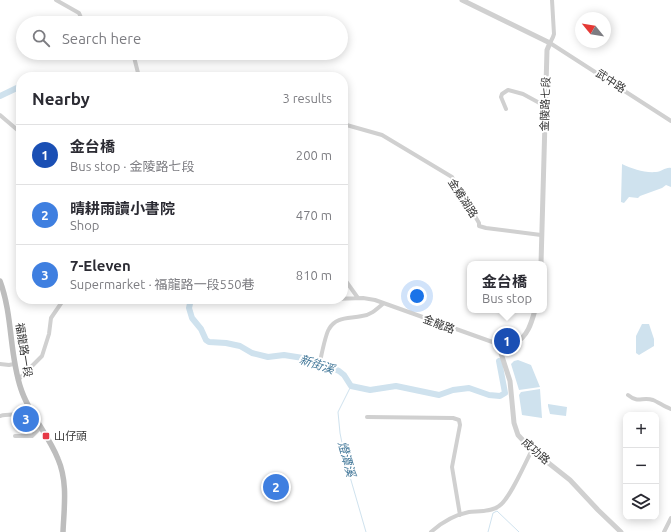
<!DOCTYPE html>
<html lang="en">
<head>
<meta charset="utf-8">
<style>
	body { margin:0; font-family:Ubuntu,"Noto Sans TC",sans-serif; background:#f7f7f7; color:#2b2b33 }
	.controls { position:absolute; right:12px; bottom:12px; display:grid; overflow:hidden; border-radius:8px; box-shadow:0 2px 10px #0003 }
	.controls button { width:36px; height:36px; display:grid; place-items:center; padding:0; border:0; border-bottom:1px solid #e1e1e2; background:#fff; color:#2b2b33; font:20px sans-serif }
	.compass { position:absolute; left:575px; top:12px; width:36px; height:36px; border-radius:50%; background:#fff; box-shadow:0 2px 10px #0003; rotate:300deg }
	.you { position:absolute; left:417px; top:296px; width:14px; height:14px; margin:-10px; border:3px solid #fff; border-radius:50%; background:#1a73e8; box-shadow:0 0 0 6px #1a73e833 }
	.badge { display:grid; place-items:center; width:26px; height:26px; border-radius:50%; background:#e63946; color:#fff; font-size:13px; font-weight:700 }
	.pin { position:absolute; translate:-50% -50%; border:2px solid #fff; box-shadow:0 1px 4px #0006 }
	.popup { position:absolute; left:467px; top:261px; width:80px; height:52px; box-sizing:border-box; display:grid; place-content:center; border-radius:8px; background:#fff; filter:drop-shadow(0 1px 3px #0005); font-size:13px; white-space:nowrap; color:#7c7c81 }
	.popup b { font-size:15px; color:#2b2b33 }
	.popup::after { content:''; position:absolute; left:50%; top:100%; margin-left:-8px; border:8px solid transparent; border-top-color:#fff }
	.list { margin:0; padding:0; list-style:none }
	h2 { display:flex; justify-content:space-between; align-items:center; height:52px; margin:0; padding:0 16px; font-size:17px }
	h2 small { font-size:13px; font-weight:400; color:#7c7c81 }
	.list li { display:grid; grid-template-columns:26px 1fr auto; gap:12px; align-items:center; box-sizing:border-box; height:60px; padding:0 16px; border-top:1px solid #e1e1e2 }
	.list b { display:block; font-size:15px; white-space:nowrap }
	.list p { margin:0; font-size:13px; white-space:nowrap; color:#7c7c81 }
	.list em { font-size:13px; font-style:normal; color:#7c7c81 }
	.icon { flex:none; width:22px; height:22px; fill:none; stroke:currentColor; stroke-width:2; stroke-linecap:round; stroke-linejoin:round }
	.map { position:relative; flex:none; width:671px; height:532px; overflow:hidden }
	.search { position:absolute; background:#fff; box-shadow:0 2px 10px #0003; left:16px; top:16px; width:332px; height:44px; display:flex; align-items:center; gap:10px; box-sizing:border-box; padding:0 14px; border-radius:22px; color:#7c7c81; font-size:15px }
	.panel { position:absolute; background:#fff; box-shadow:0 2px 10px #0003; left:16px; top:72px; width:332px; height:232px; border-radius:16px }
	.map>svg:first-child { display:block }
	.water { fill:#cfe2ee }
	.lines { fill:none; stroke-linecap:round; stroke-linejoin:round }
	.stream { stroke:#cfe2ee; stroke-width:1 }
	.river { stroke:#cfe2ee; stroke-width:6 }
	.minor { stroke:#d0d0d0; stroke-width:4 }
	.tertiary { stroke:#d0d0d0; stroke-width:5 }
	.secondary { stroke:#bdbdbd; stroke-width:5.5 }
	.poi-dot { fill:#e63946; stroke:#fff; stroke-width:1.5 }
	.labels { text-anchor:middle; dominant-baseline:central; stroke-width:4; stroke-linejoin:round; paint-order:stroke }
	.street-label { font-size:11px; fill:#333; stroke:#fff }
	.poi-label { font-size:11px; fill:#333; stroke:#fff; text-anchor:start }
	.water-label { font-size:12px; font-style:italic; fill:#3f7597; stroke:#fff }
</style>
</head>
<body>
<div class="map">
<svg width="671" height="532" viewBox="0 0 671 532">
	<rect width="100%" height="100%" fill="#fff"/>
	<path class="water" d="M622,164C633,169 644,173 656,172C662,172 665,167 671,168V187L666,185L662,188L640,196L638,198L629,197L624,203L621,202Z
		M642,324H649L654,339V346L639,355L636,353V336Z
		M518,360L531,365L540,387L519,390L511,364L514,361Z
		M540,389L542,418L522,415L519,395L521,392Z
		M548,404L567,407L566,416L550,414L548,406Z"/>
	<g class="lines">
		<path class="stream" d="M351,386L338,412L340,433L346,463L366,532
			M488,532L493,513L497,511L519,532"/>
		<path class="river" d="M0,96L21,86
			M191,299L189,308L192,318L201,329L206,340L209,342L226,343L240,346L252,353L268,357L284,355L303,358L319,366L330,367L339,371L344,375L351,386L370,390L396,386L439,395L453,390L469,388L489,395L500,396L505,393L499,361"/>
		<path class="minor" d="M56,0L79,13L82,20L87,23
			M552,0L554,34L553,37L550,43L671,121
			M133,53L139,77
			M506,109L501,97L502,94L508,90L523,94L545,106
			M0,115L21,133
			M343,124L382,135L452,177L479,223V226L486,228L541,235
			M343,277L358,298
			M333,299L363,298L375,300L498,344
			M0,364L9,365L14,364
			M319,366C321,358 325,335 329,329C336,316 350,319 362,316C371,315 377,309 384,303
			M18,380L42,356L49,334L51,318L64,299
			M628,395C639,404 642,396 653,400C658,402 665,407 671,409
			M0,416C11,413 22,417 30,410
			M367,417L453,418L459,420L460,425L452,467L460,515
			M15,436H32L41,427
			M431,532C442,522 454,515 469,512C478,511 492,512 499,506C510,499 525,463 532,450
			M664,532L671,518"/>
		<path class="tertiary" d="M462,0L550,43L547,50L541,264
			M535,310C532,321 527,339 515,342C510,344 504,344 498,344L510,381L514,423L518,435L532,450L570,480L598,510L621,532"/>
		<path class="secondary" d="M0,281C13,316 9,354 21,389C29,414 48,434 58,459C68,482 64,508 63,532"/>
	</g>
	<rect class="poi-dot" x="42" y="432" width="8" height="8" rx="2"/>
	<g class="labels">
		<g class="street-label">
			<text transform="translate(611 81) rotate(33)">武中路</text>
			<text transform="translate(545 104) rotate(-88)">金陵路七段</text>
			<text transform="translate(463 198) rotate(57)">金雞湖路</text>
			<text transform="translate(439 324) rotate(20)">金龍路</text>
			<text transform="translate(24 350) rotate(81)">福龍路一段</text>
			<text transform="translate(536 451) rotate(41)">成功路</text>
		</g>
		<g class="poi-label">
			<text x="54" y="436">山仔頭</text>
		</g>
		<g class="water-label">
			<text transform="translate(317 364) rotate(18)">新街溪</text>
			<text transform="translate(347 459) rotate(75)">燈潭溪</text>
		</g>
	</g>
</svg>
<div class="controls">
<button>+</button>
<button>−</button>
<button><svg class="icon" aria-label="layers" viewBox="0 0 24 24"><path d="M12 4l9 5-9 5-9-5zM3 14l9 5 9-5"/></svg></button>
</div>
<svg class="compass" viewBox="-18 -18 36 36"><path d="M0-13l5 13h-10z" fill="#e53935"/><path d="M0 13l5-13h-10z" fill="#7c7c81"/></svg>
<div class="you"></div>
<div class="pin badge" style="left:507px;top:341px;background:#1a4fb4">1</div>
<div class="popup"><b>金台橋</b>Bus stop</div>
<div class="pin badge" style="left:276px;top:487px;background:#3f7fe0">2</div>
<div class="pin badge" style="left:26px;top:419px;background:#3f7fe0">3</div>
<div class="search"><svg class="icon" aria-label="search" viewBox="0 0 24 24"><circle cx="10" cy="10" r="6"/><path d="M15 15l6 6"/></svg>Search here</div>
<section class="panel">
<h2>Nearby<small>3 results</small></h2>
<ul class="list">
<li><span class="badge" style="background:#1a4fb4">1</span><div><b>金台橋</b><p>Bus stop · 金陵路七段</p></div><em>200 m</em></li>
<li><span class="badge" style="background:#3f7fe0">2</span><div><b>晴耕雨讀小書院</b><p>Shop</p></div><em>470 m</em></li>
<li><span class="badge" style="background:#3f7fe0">3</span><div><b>7-Eleven</b><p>Supermarket · 福龍路一段550巷</p></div><em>810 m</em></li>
</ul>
</section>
</div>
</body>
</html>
